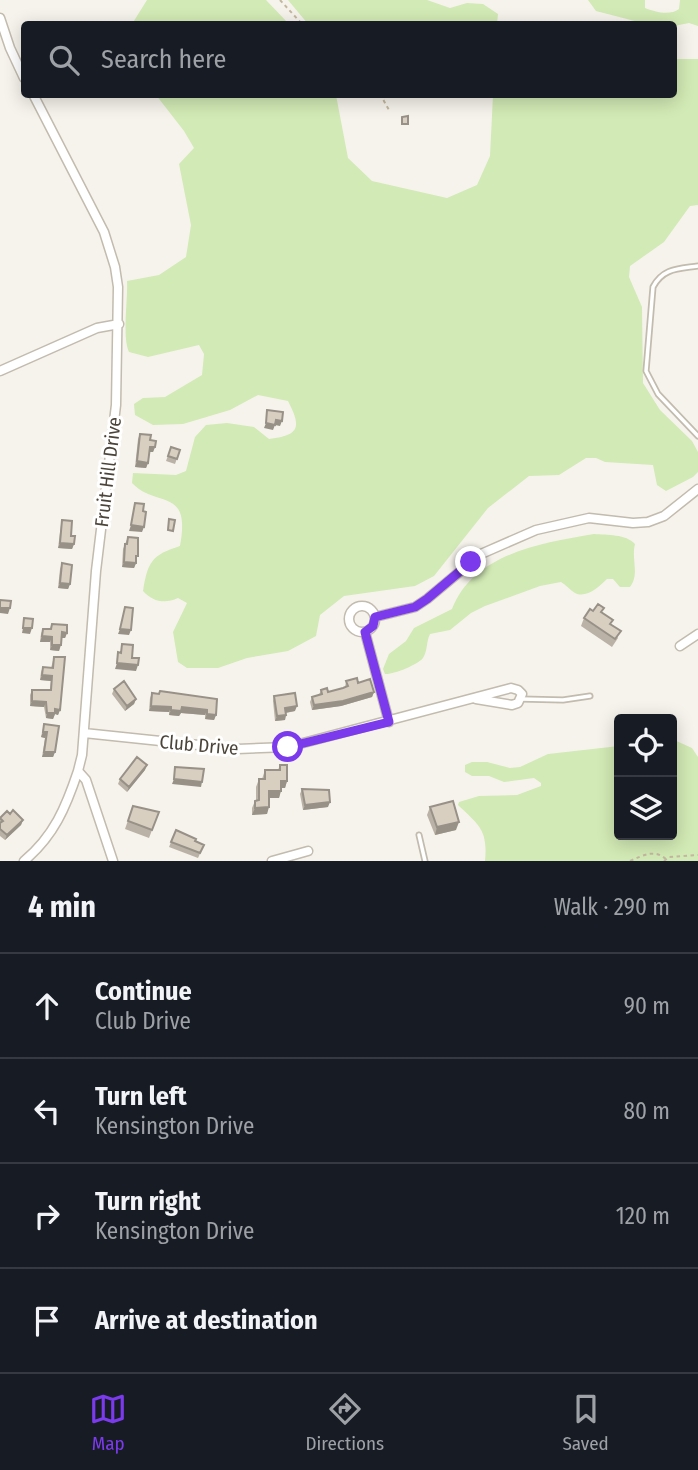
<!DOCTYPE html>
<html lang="en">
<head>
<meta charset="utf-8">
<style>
	body { margin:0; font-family:"Fira Sans Condensed",sans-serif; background:#242831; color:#f1f3f6 }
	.controls { position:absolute; right:21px; bottom:21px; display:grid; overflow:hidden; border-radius:7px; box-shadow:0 4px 18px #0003 }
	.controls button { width:63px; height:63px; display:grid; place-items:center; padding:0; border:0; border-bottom:2px solid #363941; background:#171b24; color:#f1f3f6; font:35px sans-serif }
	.stop { position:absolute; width:21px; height:21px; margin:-16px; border:5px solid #7c3aed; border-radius:50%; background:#fff }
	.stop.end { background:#7c3aed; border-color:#fff; box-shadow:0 2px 7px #0008 }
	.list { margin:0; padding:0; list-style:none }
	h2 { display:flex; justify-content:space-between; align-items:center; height:91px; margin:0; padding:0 28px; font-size:30px }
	h2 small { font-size:23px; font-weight:400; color:#9ea1a6 }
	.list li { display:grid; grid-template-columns:46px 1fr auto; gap:21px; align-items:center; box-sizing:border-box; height:105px; padding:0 28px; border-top:2px solid #363941 }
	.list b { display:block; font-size:26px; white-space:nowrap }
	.list p { margin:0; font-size:23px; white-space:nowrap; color:#9ea1a6 }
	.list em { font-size:23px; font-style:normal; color:#9ea1a6 }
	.icon { flex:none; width:38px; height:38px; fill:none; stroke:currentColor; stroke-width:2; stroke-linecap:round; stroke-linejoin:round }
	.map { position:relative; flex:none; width:698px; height:861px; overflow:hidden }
	.search { position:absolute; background:#171b24; box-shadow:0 4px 18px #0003; left:21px; right:21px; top:21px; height:77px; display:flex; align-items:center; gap:18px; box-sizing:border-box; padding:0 24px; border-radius:7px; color:#9ea1a6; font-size:26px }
	.sheet { height:511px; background:#171b24 }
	nav { display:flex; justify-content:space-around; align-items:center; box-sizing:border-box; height:98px; border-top:2px solid #363941; background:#171b24; font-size:19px; color:#9ea1a6 }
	nav a { display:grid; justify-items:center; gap:4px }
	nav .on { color:#7c3aed }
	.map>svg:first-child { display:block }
	.green { fill:#d2eab5 }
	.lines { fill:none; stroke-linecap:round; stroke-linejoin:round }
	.lane-casing { stroke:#c2bbae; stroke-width:7 }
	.street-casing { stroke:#c2bbae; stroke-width:11 }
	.path { stroke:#c4b79f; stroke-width:2; stroke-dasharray:3.5 3.5; stroke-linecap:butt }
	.lane { stroke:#fff; stroke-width:3.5 }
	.street { stroke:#fff; stroke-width:8 }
	.wall { fill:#bab2a6 }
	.shaded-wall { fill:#979187 }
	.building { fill:#d8cfc1; stroke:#979187; stroke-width:2 }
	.route { stroke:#7c3aed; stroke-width:9 }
	.labels { text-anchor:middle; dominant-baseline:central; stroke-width:6; stroke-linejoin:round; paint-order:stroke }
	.street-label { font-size:19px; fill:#4b4439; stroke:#fff }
</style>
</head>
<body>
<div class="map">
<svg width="698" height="861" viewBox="0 0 698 861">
	<rect width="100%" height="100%" fill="#f6f3ec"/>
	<path class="green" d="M147,0H266L289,24H132Z
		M288,0H427L450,8L467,3L483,4L498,14L497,24H308Z
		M588,0H645V8C655,12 670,16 679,9L680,0H698V26L689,23L674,26L646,24L596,11Z
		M674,59H698V205L690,206L664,242L630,266L629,277L642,307L643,383L660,410L692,441L698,452V472L693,477L666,491L657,485L653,465L605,462L596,458H586L559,475L529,476L488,508L434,576L415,586L344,596L320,615L316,636L288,651L247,658L218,668H187L178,662L173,632L187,603L178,598C165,604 153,602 143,591C148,561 152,555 180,546C191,486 157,509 132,483L133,473L176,475L186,471L195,437L206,425L227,423L254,427L269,439C299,435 302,428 288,401L258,395L230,410L183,424L153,425L135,415L134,404L143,398L165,397L202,375L204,354L199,345L148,357L129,352C122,337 128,301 127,281L159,275L186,257L191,225L179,164L194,148L184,131L156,95H336L348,158L372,181L447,198L477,185L490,156L493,95L674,94Z
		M594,534C607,535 626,534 635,544C631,560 640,574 630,587H620L613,579H607C600,586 586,599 575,593C570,590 566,585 561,582L540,586L485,606L471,613L450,630L430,634C426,642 428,650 423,658C419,664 393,675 385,674L383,669L389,654L406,641L414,628L452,609C474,553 542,543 594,534Z
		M672,739L692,748L698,757V861H485C488,830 479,825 458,805L459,802L479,796L517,795L541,786V783L534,778L504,782L489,776H472L465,772V765L472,762H487L510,768L520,767L548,754L619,746V835H672Z"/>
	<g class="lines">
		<g class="lane-casing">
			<path id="lane" d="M698,266C678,269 663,268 653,287L646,371L658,394L698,436
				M521,699L563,700L590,696
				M419,835L425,861"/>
		</g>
		<g class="street-casing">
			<path id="street" d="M0,18L10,48L24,78
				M33,94L104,232L115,267L118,287L116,405L96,571L82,755L78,771L86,780L113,861
				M0,371L97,328L119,324
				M349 619a13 13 0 1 1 26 0a13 13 0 1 1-26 0Z
				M375,617L415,607L427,599L481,554L536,530L589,518L633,523L648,522L664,516L698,489
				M365,632L389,722
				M680,646L698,634
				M84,733L237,749L288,747L511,688L518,690L522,694L518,703L512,705L476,699
				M24,861C54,836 66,807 78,771
				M272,861L308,851"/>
		</g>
		<path class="path" d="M280,0L302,24
			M380,94L389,110
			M630,861C644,855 654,849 666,859
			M664,861L669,857L698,855"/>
		<use href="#lane" class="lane"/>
		<use href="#street" class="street"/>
	</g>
	<path class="wall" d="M140,434L150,440L155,447L153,452H149L148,463L146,468L135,467L138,439Z
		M171,447L180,450L175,464L166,461Z
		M62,520L71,536L74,544L72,549L58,548L61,525Z
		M128,537L137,561L134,568L122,567L123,549Z
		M62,563L70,584L68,589L58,588L60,569Z
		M593,611L603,613L611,625L618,638L612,647L581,626L584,618Z
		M52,624L67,633L65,638H61L59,651L50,650V642H40L41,634L43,629H50Z
		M54,657L60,710L58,715L55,714L53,719L46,718L44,707L30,706V695L32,690H50L51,681L40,680L41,672L43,667L51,668Z
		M346,681L358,683L374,692L372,697L341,706L312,710L310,702L312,697L319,695L321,690L328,692L345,688Z
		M114,689L136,699L134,704L125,711L112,694Z
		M152,693L216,715L214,720L205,719V715L181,713L179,716L169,715V712L149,711L150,698Z
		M274,696L295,711L286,713L285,720L275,721L273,701Z
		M44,724L55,752L53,757H42L45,738L41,737Z
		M280,765L287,781L285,788H281L279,798H269L267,814L252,815V808L255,801H256V787L259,779H262L265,770H278Z
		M145,770L127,792L118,784L120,779Z
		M302,789L328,807L303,810L300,794Z
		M133,806L159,812L149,838L125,829Z
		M430,807L456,830L435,835L427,815Z
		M10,814L23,820L21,825L5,840L0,836V818Z
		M176,830L204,845L198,858L169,847Z"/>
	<path class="shaded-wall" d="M276,420L282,421L280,426L275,425L273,430L264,428L266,423Z
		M150,447H155L153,452H148Z
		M137,461L148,463L146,468L135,467Z
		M131,525L144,527L142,532L129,531Z
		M60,543L74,544L72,549L58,548Z
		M124,562L136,563L134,568L122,567Z
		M60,583L70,584L68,589L58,588Z
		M0,608H10L8,614L0,613Z
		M23,628H32L30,634L22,633Z
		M120,629L131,630L129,635L118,634Z
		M62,632L67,633L65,638H60Z
		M42,636L52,637L50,642H40Z
		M52,645H61L59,651L50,650Z
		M117,663L138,665L136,671L115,669Z
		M42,675L52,676L51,681L40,680Z
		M374,692L372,697L341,706L312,710L314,705Z
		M136,699L134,704L125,711L127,706Z
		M32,701L46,702L44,707L30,706Z
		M151,706L171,707L169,712L149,711Z
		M297,706L295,711L284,713L285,708Z
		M182,707L207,710L205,715L181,713L179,716L169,715L171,710Z
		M55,709L60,710L58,715L55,714L53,719L46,718L47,713Z
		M207,714L216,715L214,720L205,719Z
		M286,715L285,720L275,721L277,716Z
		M43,732H47L45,738L41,737Z
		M44,752H55L53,757H42Z
		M147,765L145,770L127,792L129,787Z
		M174,779L202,782L201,787L172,784Z
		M281,781H287L285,788H279Z
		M269,791H281L279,798H266Z
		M330,802L328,807L303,810L305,805Z
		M269,807L267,814L252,815L255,808Z
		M23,820L21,825L5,840L7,835Z
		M459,822L456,830L435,835L437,827Z"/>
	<path class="building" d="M408,116V124H402V117Z
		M267,410L283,412L282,421L276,420L275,425L266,423Z
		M140,434L151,435L150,440L156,441L155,447H150L148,463L137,461Z
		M171,447L180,450L177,459L168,456Z
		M135,503L144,504L143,511L146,512L144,527L131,525Z
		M169,519L175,520L173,531L168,530Z
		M62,520L72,521L71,536H75L74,544L60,543Z
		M128,537L138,538V556H136V563L124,562L125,544H127Z
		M62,563L72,565L70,584L60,583Z
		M0,600L11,601L10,608H0Z
		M598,604L604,608L601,612L613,620L610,624L621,631L615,639L584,618L590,609L593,611Z
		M125,607L133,608L131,630L120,629Z
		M24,618L33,619L32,628H23Z
		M52,624L67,625V633L62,632L61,645H52V637L42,636L43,629H51Z
		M122,644L133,645L132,658H139L138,665L117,663L118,652L121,653Z
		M54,657H65L60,710L55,709V713H47L46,702L32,701V690H51L52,676L42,675L43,667L53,668Z
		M357,678L358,683L370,679L374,692L343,701L314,705L312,697L322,694L321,690L327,688L328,692L343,688L348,686L346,681Z
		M124,681L136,699L127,706L114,689Z
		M160,691L217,699L216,715L207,714V710L182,707L181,711L171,710V707L151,706L152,693L159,694Z
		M295,693L297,706L285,708L286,715L277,716L274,696Z
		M44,724L59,726L55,752H44L47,732H43Z
		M137,757L147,765L129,787L120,779Z
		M280,765H287V781H281V791H269V807L255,808V801L259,800V779H265V770H280Z
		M175,767L204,769L202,782L174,779Z
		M302,789L329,790L330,802L305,805Z
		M453,801L459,822L437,827L430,807Z
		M133,806L159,812L152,830L128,821Z
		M13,810L23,820L7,835L0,829V823L3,821L0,818L7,811L10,814Z
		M176,830L196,839L195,841L204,845L200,853L171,842Z"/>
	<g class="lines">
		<path class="route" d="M288,747L389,722L365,632L373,626L375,617L415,607L427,599L471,562"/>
	</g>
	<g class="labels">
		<g class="street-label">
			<text transform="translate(108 472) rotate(-83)">Fruit Hill Drive</text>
			<text transform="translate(199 745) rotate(5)">Club Drive</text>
		</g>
	</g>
</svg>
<div class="controls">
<button><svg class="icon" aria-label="locate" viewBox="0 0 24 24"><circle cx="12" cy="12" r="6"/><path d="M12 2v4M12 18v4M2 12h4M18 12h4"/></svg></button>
<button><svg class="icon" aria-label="layers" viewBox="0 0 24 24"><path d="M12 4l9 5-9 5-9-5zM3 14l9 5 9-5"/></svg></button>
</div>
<div class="stop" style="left:288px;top:747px"></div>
<div class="stop end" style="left:471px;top:562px"></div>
<div class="search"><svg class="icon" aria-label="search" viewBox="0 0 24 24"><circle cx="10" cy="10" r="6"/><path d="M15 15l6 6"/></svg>Search here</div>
</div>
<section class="sheet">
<h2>4 min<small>Walk · 290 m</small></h2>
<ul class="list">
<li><svg class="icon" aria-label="ahead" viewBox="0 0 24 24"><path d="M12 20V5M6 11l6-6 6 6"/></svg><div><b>Continue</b><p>Club Drive</p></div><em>90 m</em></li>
<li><svg class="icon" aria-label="left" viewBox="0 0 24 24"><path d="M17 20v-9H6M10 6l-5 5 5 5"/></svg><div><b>Turn left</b><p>Kensington Drive</p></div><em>80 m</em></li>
<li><svg class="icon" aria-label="right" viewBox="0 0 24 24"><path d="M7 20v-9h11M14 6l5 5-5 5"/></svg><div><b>Turn right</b><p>Kensington Drive</p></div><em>120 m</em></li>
<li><svg class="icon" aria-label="arrive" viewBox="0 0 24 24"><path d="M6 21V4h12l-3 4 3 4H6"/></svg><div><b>Arrive at destination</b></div></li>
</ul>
</section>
<nav>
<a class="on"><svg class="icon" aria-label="map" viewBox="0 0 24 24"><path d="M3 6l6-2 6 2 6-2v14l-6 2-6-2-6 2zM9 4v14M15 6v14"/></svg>Map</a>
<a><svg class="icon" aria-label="directions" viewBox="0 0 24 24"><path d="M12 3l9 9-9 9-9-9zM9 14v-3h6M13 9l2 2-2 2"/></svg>Directions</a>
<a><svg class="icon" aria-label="saved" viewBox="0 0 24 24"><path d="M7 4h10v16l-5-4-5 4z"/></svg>Saved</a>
</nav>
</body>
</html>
